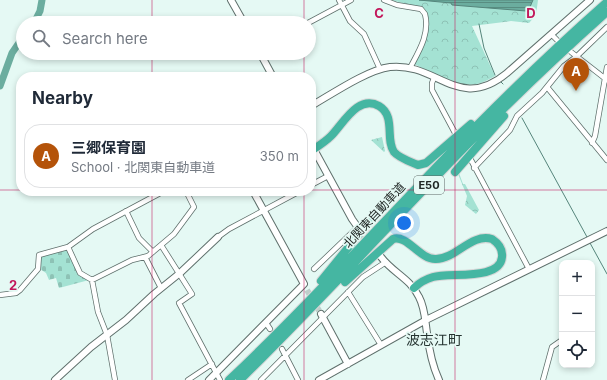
<!DOCTYPE html>
<html lang="en">
<head>
<meta charset="utf-8">
<style>
	body { margin:0; font-family:Inter,"Noto Sans JP",sans-serif; background:#f2f2f3; color:#1f2937 }
	.controls { position:absolute; right:12px; bottom:12px; display:grid; overflow:hidden; border-radius:8px; box-shadow:0 2px 6px #0003 }
	.controls button { width:36px; height:36px; display:grid; place-items:center; padding:0; border:0; border-bottom:1px solid #e0e1e3; background:#fff; color:#1f2937; font:20px sans-serif }
	.you { position:absolute; left:404px; top:223px; width:14px; height:14px; margin:-10px; border:3px solid #fff; border-radius:50%; background:#1a73e8; box-shadow:0 0 0 6px #1a73e833 }
	.badge { display:grid; place-items:center; width:26px; height:26px; border-radius:50%; background:#b45309; color:#fff; font-size:13px; font-weight:700 }
	.pin { position:absolute; translate:-50% -33px; filter:drop-shadow(0 1px 2px #0008) }
	.pin::after { content:''; position:absolute; top:21px; width:14px; height:12px; background:inherit; clip-path:polygon(0 0,100% 0,50% 100%) }
	.list { margin:0; padding:0; list-style:none }
	h2 { display:flex; justify-content:space-between; align-items:center; height:52px; margin:0; padding:0 16px; font-size:17px }
	h2 small { font-size:13px; font-weight:400; color:#747a83 }
	.list li { display:grid; grid-template-columns:26px 1fr auto; gap:12px; align-items:center; box-sizing:border-box; height:64px; margin:0 8px 8px; padding:0 8px; border:1px solid #e0e1e3; border-radius:16px }
	.list b { display:block; font-size:15px; white-space:nowrap }
	.list p { margin:0; font-size:13px; white-space:nowrap; color:#747a83 }
	.list em { font-size:13px; font-style:normal; color:#747a83 }
	.icon { flex:none; width:22px; height:22px; fill:none; stroke:currentColor; stroke-width:2; stroke-linecap:round; stroke-linejoin:round }
	.map { position:relative; flex:none; width:607px; height:380px; overflow:hidden }
	.search { position:absolute; background:#fff; box-shadow:0 2px 6px #0003; left:16px; top:16px; width:300px; height:44px; display:flex; align-items:center; gap:10px; box-sizing:border-box; padding:0 14px; border-radius:22px; color:#747a83; font-size:15px }
	.panel { position:absolute; background:#fff; box-shadow:0 2px 6px #0003; left:16px; top:72px; width:300px; height:124px; border-radius:16px }
	.map>svg:first-child { display:block }
	.cemetery { fill:url(#cemetery-stones) }
	.park { fill:url(#park-crowns) }
	.water { fill:url(#water-rules); stroke:#55857b }
	.lines { fill:none; stroke-linecap:round; stroke-linejoin:round }
	.stream { stroke:#55857b; stroke-width:1 }
	.river { stroke:#6bad9f; stroke-width:7 }
	.secondary-tunnel { stroke:#becfcb; stroke-width:6; stroke-dasharray:6 3; stroke-linecap:butt }
	.street-casing { stroke:#5f706c; stroke-width:6 }
	.secondary-casing { stroke:#5f706c; stroke-width:8 }
	.highway-casing { stroke:#d7d8d8; stroke-width:10 }
	.street { stroke:#fff; stroke-width:4.5 }
	.secondary { stroke:#fff; stroke-width:6 }
	.highway { stroke:#45b6a2; stroke-width:8 }
	.grid { fill:none; stroke:#c2185b; stroke-width:1; stroke-opacity:0.55 }
	.labels { text-anchor:middle; dominant-baseline:central; stroke-width:3.5; stroke-linejoin:round; paint-order:stroke }
	.shield { fill:#e5f9f4; stroke:#5c6764; stroke-width:1 }
	.shield-label { font-size:11px; font-weight:bold; fill:#212826 }
	.street-label { font-size:12px; fill:#212826; stroke:#e5f9f4 }
	.quarter-label { font-size:14px; fill:#243330; stroke:#e5f9f4 }
	.grid-label { font-size:13px; text-anchor:middle; font-weight:bold; fill:#c2185b; stroke:#e5f9f4; stroke-width:3.5; stroke-linejoin:round; paint-order:stroke }
</style>
</head>
<body>
<div class="map">
<svg width="607" height="380" viewBox="0 0 607 380">
	<defs>
		<pattern id="cemetery-stones" width="16" height="16" patternUnits="userSpaceOnUse"><rect width="16" height="16" fill="#a4e2d3"/><path d="M2 7V4a2 2 0 0 1 4 0v3zM10 15v-3a2 2 0 0 1 4 0v3z" fill="#8dc2b5"/></pattern>
		<pattern id="park-crowns" width="20" height="18" patternUnits="userSpaceOnUse"><rect width="20" height="18" fill="#a4e2d3"/><path d="M2 6a3 3 0 1 1 6 0M12 15a3 3 0 1 1 6 0" fill="none" stroke="#8dc2b5"/></pattern>
		<pattern id="water-rules" width="6" height="5" patternUnits="userSpaceOnUse"><rect width="6" height="5" fill="#6bad9f"/><path d="M0 2.5h6" fill="none" stroke="#588d81"/></pattern>
	</defs>
	<rect width="100%" height="100%" fill="#e5f9f4"/>
	<path class="cemetery" d="M68,248L80,274L89,280L59,288L56,278L49,280L46,273L40,269V256Z"/>
	<path class="park" d="M391,0H538L536,15L529,23L511,21L472,26L495,76C489,79 483,83 477,84C456,88 433,73 414,64L425,43L428,14L422,8Z
		M382,137L385,151L384,152L371,140Z
		M459,173L463,184H465L479,210L476,214L465,205L467,196L458,174Z"/>
	<path class="water" d="M419,0H533L530,7L526,11L452,5L451,3Z"/>
	<g class="lines">
		<path class="stream" d="M479,24L484,48L495,75
			M501,82L503,84
			M522,118L587,237
			M590,243L607,274"/>
		<path class="river" d="M34,23L40,11L42,0
			M0,86L12,53L23,37"/>
		<path class="secondary-tunnel" d="M307,290L321,314"/>
		<g class="street-casing">
			<path id="street" d="M339,0L350,21L364,34L380,69
				M384,0L397,5L421,9L425,14C430,34 419,51 410,68
				M308,23L351,0
				M551,34L557,40
				M571,52L607,80
				M434,78L432,83V90L455,133
				M547,87L607,160
				M592,143L595,136L607,67
				M471,160L529,269
				M474,168L510,130L517,116L542,93L564,66L576,57L607,27
				M311,185L328,176
				M126,211L139,238L153,252
				M218,237L229,229L300,191
				M161,245L192,294L179,303L220,380
				M68,247L80,273L92,280L98,312L107,335L115,380
				M145,257L161,288
				M314,269L358,227
				M92,280L132,260L148,256L174,234L194,207L186,191
				M348,292L381,345
				M0,295L16,293L20,290L38,269L39,255L68,247L93,229L164,191
				M266,323L270,329
				M282,349L298,380
				M188,380L212,364
				M261,380L363,277L386,262
				M543,380L552,347L562,340"/>
		</g>
		<g class="secondary-casing">
			<path id="secondary" d="M231,0L244,23
				M260,53L273,77
				M311,106C332,94 367,70 390,67C437,62 459,113 507,73L590,0
				M311,144L352,219L359,229
				M381,257C393,273 410,278 419,297C425,308 425,320 427,333C429,349 432,365 439,380
				M321,314L348,364
				M55,380L91,347L126,320L154,294L180,273L218,237
				M209,380L304,284L253,191
				M319,380L426,320L607,231"/>
		</g>
		<g class="highway-casing">
			<path id="highway" d="M314,149C320,145 326,141 331,136C343,124 358,94 379,106C396,116 385,139 394,152C399,158 411,162 418,165L426,163L471,124
				M455,172L504,116
				M321,281L369,222
				M345,282L393,239C407,234 420,260 436,259C456,259 471,233 492,239C498,243 503,249 502,257C500,281 450,272 433,277C426,279 419,283 414,288
				M229,380C303,310 371,235 442,161C495,106 549,53 607,2
				M240,380C321,301 396,217 475,137C518,94 562,52 607,12"/>
		</g>
		<use href="#street" class="street"/>
		<use href="#secondary" class="secondary"/>
		<use href="#highway" class="highway"/>
	</g>
	<path class="grid" d="M152,0V23M304,0V23M455,0V380M152,53V77M304,53V77M0,190H21M311,190H607M152,191V380M304,191V380"/>
	<g class="labels">
		<rect class="shield" x="414" y="176" width="30" height="18" rx="3"/>
		<g class="shield-label">
			<text x="429" y="185">E50</text>
		</g>
		<g class="street-label">
			<text transform="translate(374 215) rotate(-47)">北関東自動車道</text>
		</g>
		<g class="quarter-label">
			<text x="434" y="339">波志江町</text>
		</g>
	</g>
	<g class="grid-label">
		<text x="379" y="18">C</text>
		<text x="531" y="18">D</text>
		<text x="13" y="290">2</text>
	</g>
</svg>
<div class="controls">
<button>+</button>
<button>−</button>
<button><svg class="icon" aria-label="locate" viewBox="0 0 24 24"><circle cx="12" cy="12" r="6"/><path d="M12 2v4M12 18v4M2 12h4M18 12h4"/></svg></button>
</div>
<div class="you"></div>
<div class="pin badge" style="left:576px;top:91px">A</div>
<div class="search"><svg class="icon" aria-label="search" viewBox="0 0 24 24"><circle cx="10" cy="10" r="6"/><path d="M15 15l6 6"/></svg>Search here</div>
<section class="panel">
<h2>Nearby<small></small></h2>
<ul class="list">
<li><span class="badge">A</span><div><b>三郷保育園</b><p>School · 北関東自動車道</p></div><em>350 m</em></li>
</ul>
</section>
</div>
</body>
</html>
